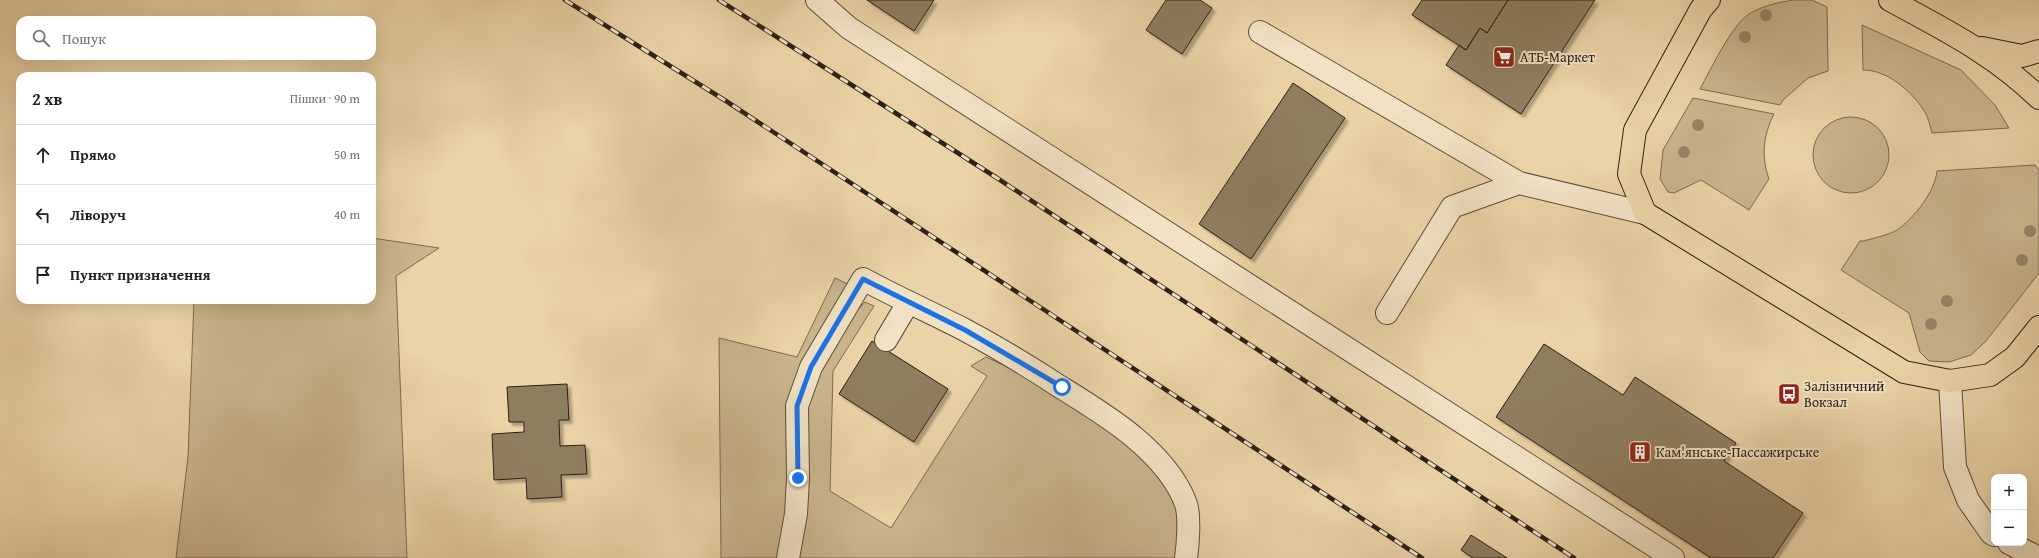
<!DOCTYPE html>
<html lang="uk">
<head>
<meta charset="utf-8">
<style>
	body { margin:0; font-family:"Gentium Book Plus",serif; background:#f6f6f6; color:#202124 }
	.controls { position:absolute; right:12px; bottom:12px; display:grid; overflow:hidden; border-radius:8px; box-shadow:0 4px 16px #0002 }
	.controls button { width:36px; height:36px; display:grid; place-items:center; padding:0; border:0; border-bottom:1px solid #e0e0e0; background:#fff; color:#202124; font:20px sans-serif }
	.stop { position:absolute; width:12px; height:12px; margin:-9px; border:3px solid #1a73e8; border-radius:50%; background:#fff }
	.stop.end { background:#1a73e8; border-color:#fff; box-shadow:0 1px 4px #0008 }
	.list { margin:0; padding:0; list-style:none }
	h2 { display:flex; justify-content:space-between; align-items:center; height:52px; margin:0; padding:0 16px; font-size:17px }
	h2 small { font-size:13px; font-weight:400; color:#757577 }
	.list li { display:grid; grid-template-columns:26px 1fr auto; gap:12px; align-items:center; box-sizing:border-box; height:60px; padding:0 16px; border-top:1px solid #e0e0e0 }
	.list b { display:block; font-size:15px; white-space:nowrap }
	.list em { font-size:13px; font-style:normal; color:#757577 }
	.icon { flex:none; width:22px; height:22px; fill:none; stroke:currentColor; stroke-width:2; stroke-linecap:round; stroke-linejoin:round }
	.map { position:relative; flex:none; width:2039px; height:558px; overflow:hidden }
	.search { position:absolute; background:#fff; box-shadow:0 4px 16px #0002; left:16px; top:16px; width:360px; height:44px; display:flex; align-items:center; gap:10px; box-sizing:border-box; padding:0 14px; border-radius:12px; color:#757577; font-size:15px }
	.panel { position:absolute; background:#fff; box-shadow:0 4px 16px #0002; left:16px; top:72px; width:360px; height:232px; border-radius:12px }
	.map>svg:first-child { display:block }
	.green { fill:#cab58d; stroke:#7a6b51 }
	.building { fill:#8e7e60; stroke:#2b2115; filter:url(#shadow) }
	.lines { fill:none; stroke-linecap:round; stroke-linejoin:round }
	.minor-casing { stroke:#5b4e39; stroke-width:24 }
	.major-casing { stroke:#2b2115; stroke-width:24 }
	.minor { stroke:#f1e2c5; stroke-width:22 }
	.major { stroke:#ead3a6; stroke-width:22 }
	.rail-casing { stroke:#2b2115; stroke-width:4.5 }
	.rail { stroke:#f1e2c5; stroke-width:3; stroke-dasharray:9; stroke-linecap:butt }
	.tree { fill:#978567 }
	.route { stroke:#1a73e8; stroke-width:5 }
	.labels { text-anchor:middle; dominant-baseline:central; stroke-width:4; stroke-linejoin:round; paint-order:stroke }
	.poi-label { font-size:14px; fill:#2b2115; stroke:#f1e2c5; text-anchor:start }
</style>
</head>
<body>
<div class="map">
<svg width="2039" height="558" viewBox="0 0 2039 558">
	<defs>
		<filter id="shadow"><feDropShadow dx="3.5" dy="3.5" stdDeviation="1" flood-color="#0004"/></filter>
	</defs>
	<rect width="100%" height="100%" fill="#ead3a6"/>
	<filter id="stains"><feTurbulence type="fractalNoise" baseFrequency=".005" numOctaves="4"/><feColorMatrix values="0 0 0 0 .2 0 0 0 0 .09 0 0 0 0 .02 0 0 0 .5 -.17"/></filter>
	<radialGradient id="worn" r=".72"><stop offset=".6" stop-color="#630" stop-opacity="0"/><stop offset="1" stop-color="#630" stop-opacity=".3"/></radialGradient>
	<path class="green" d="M1794,0H1812L1827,7L1828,71L1808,78L1783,100L1780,105L1700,89C1711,69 1731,26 1749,14C1762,6 1779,2 1794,0Z
		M1862,25L1961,70L1995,105L2009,128L1932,133C1930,125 1928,116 1923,109C1910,90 1887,70 1863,70Z
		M1693,98L1774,114C1763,136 1761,156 1769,179L1749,210L1701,180L1674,193L1668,192L1660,179L1663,150Z
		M1813 155a38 38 0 1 1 76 0a38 38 0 1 1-76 0Z
		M2035,165L2039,170V273L1986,341L1971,355L1949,362L1929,361L1920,352L1909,313L1841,270L1860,241H1864C1874,238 1888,235 1897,230C1914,218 1935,192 1937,171Z
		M372,238L439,248L396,276L407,558H176L188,457L194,300H372Z
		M835,278L848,284L806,363L781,558H721L719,338L797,357Z
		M865,302L874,306L833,371L830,491L891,528L987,376L971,366L986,357L1025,375L1121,436L1167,481L1177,507L1180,542L1176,558H794L806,406L819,371L842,326Z"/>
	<path class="building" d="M867,0H934L914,31Z
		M1166,0H1200L1212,8L1182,54L1146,30Z
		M1422,0H1508L1487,33L1480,28L1466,50L1412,15Z
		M1508,0H1595L1521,114L1446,65L1459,45L1466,50L1480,28L1487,33Z
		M1293,83L1345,118L1251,259L1199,224Z
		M872,341L948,389L914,442L839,394Z
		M1544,344L1623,395L1635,377L1736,443L1724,461L1803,513L1773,558H1711L1496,417Z
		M567,384L569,420H559L560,446L585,445L587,474L561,475L562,497L527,499L526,478L494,480L492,434L524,432V422H509L507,387Z
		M1471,535L1507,558H1473L1461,550Z"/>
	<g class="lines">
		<g class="minor-casing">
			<path id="minor" d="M817,0L849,28L1673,558
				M1260,32L1519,183L1645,213
				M1387,313L1452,207L1519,183
				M886,340L908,303
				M1950,381L1955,467L1968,500L1991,533L1994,535
				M2009,543L2039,558
				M788,558L796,514L798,478L797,406L811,367L863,279C896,297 930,312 963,329C997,347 1030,367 1062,388C1106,415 1167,452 1186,504C1190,516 1188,545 1186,558"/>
		</g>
		<g class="major-casing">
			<path id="major" d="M1709,0L1701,9L1635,130L1629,174L1645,213L1904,372L1950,381L1990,375L2015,357L2039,327
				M1890,0C1945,30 1994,54 2039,98
				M1982,48L2022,56L2039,51"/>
		</g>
		<use href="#minor" class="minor"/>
		<use href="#major" class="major"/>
		<g class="rail-casing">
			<path id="rail" d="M565,0L726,101L1422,558
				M719,0L997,178L1574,558"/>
		</g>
		<use href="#rail" class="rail"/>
	</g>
	<g class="tree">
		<circle cx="1766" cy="15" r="6"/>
		<circle cx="1745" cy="37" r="6"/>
		<circle cx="1698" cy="125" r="6"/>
		<circle cx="1684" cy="152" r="6"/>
		<circle cx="2030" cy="231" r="6"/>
		<circle cx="2022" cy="260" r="6"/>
		<circle cx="1947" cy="301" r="6"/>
		<circle cx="1931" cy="324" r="6"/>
	</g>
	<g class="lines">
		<path class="route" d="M798,478L797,406L811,367L863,279L965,330L1062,387"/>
	</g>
	<defs>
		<g id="supermarket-square" transform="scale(1.15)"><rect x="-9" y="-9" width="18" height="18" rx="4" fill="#8f2418" stroke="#f1e2c5"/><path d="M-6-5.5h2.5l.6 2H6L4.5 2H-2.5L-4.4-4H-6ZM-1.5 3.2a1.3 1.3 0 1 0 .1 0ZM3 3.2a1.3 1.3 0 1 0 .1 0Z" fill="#fff"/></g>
		<g id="bus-square" transform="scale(1.15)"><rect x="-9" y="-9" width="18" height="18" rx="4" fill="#8f2418" stroke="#f1e2c5"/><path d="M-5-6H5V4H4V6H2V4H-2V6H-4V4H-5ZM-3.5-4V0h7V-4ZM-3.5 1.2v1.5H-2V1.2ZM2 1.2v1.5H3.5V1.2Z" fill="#fff"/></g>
		<g id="building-square" transform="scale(1.15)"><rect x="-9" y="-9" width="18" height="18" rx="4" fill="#8f2418" stroke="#f1e2c5"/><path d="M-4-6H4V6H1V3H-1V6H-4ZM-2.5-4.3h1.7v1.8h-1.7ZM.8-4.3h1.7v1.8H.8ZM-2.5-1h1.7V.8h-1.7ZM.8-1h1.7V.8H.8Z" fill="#fff"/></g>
	</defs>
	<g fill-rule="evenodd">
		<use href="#supermarket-square" x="1504" y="57"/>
		<use href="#bus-square" x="1789" y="394"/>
		<use href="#building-square" x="1640" y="452"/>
	</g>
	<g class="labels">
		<g class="poi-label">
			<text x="1520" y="57">АТБ-Маркет</text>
			<text x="1804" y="386">Залізничний<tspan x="1804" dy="16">Вокзал</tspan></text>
			<text x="1656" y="452">Кам'янське-Пассажирське</text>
		</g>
	</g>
	<rect width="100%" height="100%" filter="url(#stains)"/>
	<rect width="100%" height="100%" fill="url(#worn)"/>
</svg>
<div class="controls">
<button>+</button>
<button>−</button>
</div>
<div class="stop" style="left:1062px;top:387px"></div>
<div class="stop end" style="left:798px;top:478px"></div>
<div class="search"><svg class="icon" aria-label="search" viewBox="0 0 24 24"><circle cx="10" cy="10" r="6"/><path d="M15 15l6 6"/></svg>Пошук</div>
<section class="panel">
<h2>2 хв<small>Пішки · 90 m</small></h2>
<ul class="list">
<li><svg class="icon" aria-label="ahead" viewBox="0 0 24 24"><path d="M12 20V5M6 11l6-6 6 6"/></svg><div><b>Прямо</b></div><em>50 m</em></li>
<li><svg class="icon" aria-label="left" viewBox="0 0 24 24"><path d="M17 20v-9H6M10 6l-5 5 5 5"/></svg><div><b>Ліворуч</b></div><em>40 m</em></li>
<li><svg class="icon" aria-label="arrive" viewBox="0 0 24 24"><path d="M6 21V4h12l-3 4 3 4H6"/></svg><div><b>Пункт призначення</b></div></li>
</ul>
</section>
</div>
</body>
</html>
